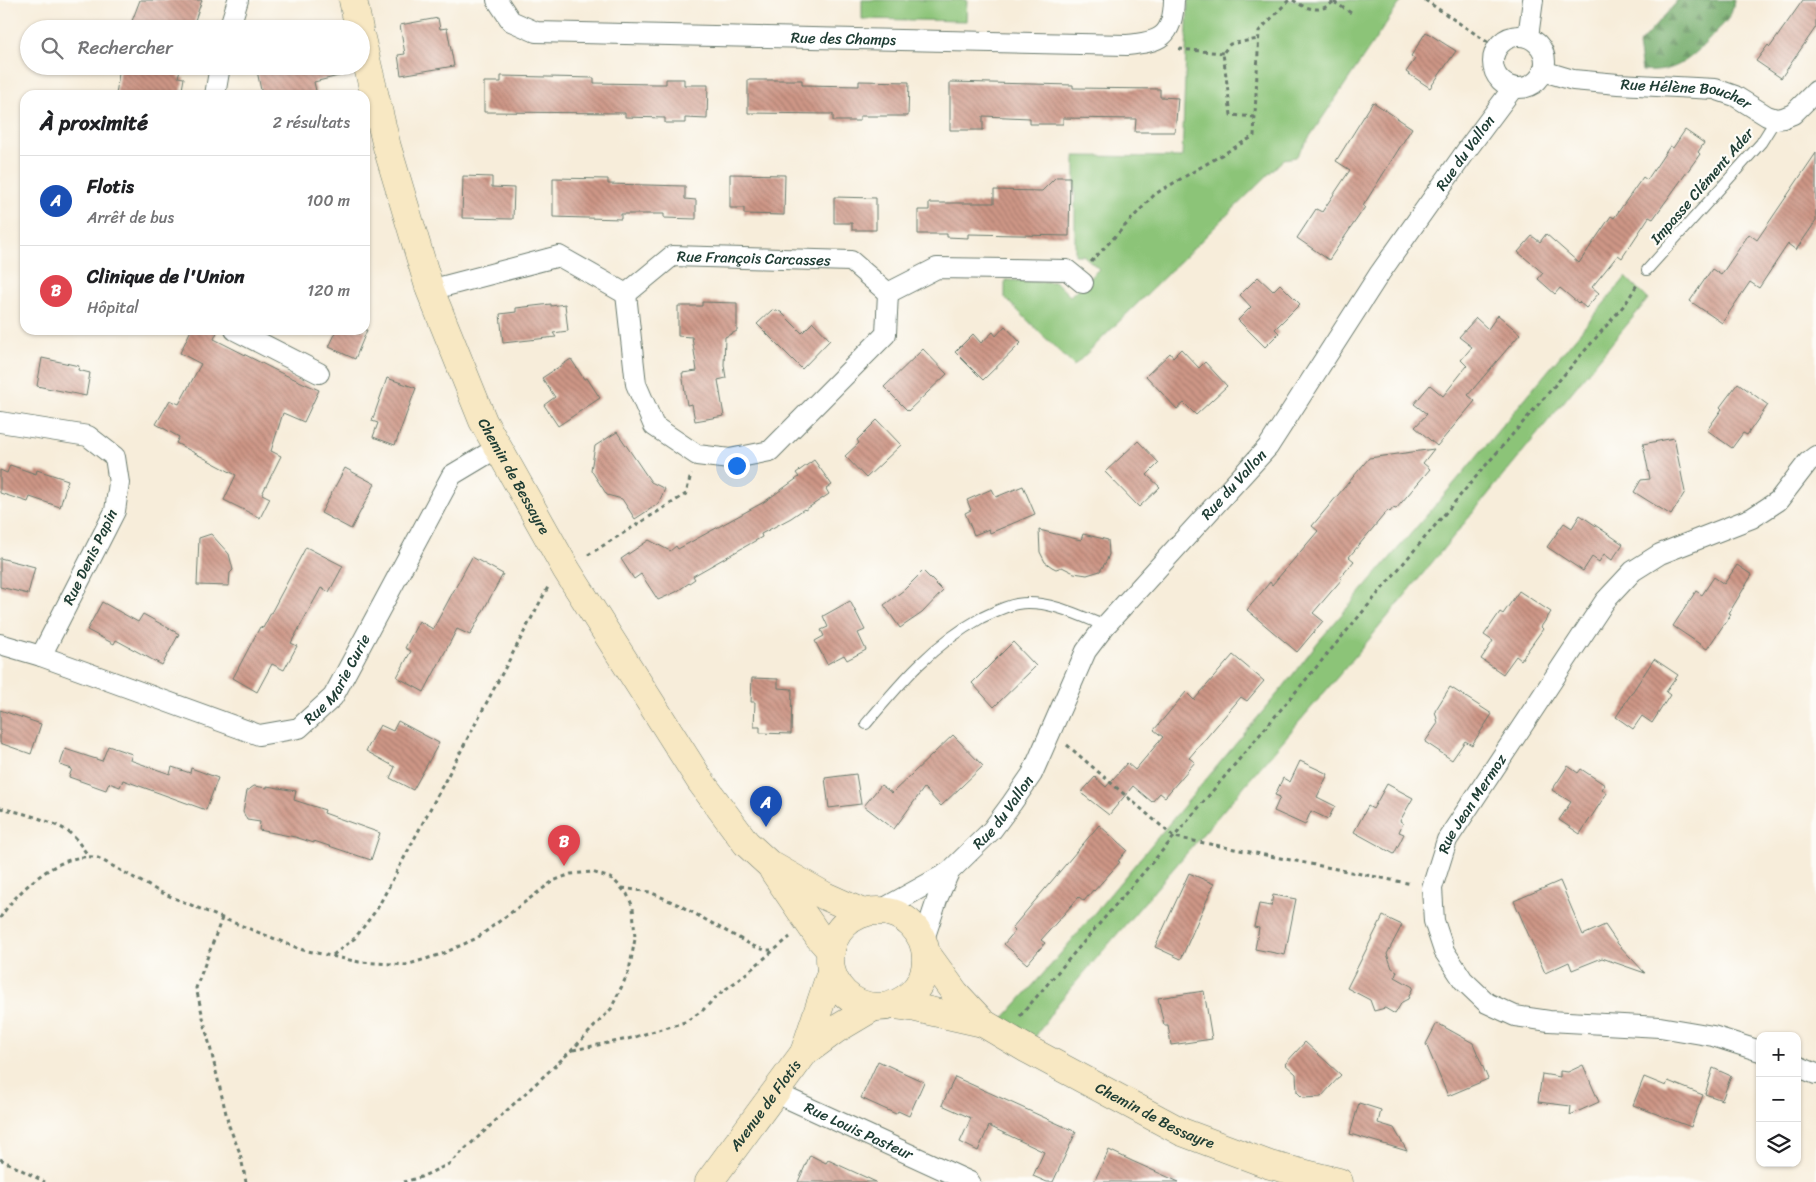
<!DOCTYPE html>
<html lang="fr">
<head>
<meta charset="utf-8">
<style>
	body { margin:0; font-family:Sriracha,sans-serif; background:#f2f2f2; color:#202124 }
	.controls { position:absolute; right:15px; bottom:15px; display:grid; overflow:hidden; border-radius:10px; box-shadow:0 1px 4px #0004 }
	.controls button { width:45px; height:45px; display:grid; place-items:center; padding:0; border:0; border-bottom:1px solid #e0e0e0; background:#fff; color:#202124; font:25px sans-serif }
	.you { position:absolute; left:736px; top:465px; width:18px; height:18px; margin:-12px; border:4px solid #fff; border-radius:50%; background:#1a73e8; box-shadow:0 0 0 8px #1a73e833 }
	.badge { display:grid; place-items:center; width:32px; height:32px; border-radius:50%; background:#1f6fb2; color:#fff; font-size:16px; font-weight:700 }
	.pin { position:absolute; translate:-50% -41px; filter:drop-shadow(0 1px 2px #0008) }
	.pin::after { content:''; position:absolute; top:26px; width:18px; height:15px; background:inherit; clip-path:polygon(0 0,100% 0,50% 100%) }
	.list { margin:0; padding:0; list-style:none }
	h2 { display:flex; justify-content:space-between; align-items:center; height:65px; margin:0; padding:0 20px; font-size:21px }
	h2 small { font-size:16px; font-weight:400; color:#757577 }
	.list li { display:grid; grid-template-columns:32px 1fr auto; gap:15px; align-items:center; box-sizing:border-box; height:90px; padding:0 20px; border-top:1px solid #e0e0e0 }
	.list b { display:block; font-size:19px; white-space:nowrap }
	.list p { margin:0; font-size:16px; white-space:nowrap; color:#757577 }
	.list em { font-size:16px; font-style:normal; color:#757577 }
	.icon { flex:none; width:28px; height:28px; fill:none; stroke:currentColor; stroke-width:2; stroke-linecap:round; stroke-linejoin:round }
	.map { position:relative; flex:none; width:1816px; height:1182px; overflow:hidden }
	.search { position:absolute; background:#fff; box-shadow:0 1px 4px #0004; left:20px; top:20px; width:350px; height:55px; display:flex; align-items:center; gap:12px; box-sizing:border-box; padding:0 18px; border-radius:28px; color:#757577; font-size:19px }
	.panel { position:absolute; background:#fff; box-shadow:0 1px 4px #0004; left:20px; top:90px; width:350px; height:245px; border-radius:15px }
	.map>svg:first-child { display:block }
	.green { fill:#8cc478; stroke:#568056 }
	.forest { fill:url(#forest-firs); stroke:#48744e }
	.building { fill:url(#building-back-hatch) }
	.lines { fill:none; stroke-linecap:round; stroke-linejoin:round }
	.lane-casing { stroke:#6b7b6e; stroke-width:12 }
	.street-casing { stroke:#6b7b6e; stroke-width:22 }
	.secondary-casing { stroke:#6b7b6e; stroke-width:29 }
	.path { stroke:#6b7b6e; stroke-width:3; stroke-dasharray:4 4; stroke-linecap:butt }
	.lane { stroke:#fff; stroke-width:10 }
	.street { stroke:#fff; stroke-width:20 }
	.secondary { stroke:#f8e8c3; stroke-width:28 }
	.labels { text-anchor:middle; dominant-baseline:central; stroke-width:4.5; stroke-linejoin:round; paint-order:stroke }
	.street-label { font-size:15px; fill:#1f3d34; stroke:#fdfcf7 }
</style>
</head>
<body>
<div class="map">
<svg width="1816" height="1182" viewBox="0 0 1816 1182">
	<defs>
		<pattern id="forest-firs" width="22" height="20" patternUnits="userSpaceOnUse" patternTransform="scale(1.25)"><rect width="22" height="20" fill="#71aa68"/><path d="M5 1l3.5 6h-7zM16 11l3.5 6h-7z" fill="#5c8c56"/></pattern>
		<pattern id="building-back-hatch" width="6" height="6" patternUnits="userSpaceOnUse" patternTransform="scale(1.25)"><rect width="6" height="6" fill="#ce9686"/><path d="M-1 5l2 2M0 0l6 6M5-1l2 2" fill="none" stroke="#a77c6e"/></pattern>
	</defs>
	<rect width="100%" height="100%" fill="#fdfcf7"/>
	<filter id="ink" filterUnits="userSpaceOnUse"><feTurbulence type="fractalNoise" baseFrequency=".02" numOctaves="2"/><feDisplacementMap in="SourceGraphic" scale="10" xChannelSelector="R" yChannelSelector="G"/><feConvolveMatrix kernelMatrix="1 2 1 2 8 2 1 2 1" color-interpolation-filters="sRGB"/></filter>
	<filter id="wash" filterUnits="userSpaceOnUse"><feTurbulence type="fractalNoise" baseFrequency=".0096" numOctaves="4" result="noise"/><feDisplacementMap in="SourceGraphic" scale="20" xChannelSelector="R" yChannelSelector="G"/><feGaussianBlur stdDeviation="1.12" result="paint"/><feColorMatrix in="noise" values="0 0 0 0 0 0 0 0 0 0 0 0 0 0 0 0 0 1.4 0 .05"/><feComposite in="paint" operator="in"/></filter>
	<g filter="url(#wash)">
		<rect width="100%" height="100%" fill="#f7edda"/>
		<path class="green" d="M862,0H967L966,21L862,19Z
			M1188,0H1402L1296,157L1284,159L1074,366L1005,298V280L1056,282L1070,296L1099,269L1083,255H1075V156L1182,157Z
			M1626,277L1648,299L1353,659L1059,1002L1027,1049L994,1029L1051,965L1284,686L1318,642L1462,474Z"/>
		<path class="forest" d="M1676,0H1734C1732,18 1727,20 1715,33C1693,57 1677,74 1642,71L1638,45L1676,3Z"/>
		<g id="blocks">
			<path class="building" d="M140,0H202L192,29H155L132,21Z
				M1803,0H1816V27L1781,78L1756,61L1768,45L1770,47Z
				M438,18L440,29L447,28L454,66L401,75L398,55L405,54L400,25Z
				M1426,32L1456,51L1430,88L1406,72L1415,59L1411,56Z
				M120,66H181L178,77L184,78L181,95H116Z
				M256,66H350L351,73L314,82L317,95H262Z
				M501,76L594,78V83L655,84H666V79H684V85H708L707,119L685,118V123H665V118L625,117V113L484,112V82H501Z
				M748,80H802V85L859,86V81L909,82L908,116H860V121H833V114L748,113Z
				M950,82L1073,85V88L1160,89V97L1178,98L1175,132H1135L1136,119L1063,118V124H1030V118L983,116V130H950Z
				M1373,102L1412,128L1363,206L1365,207L1329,260L1297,238L1316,209L1322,212L1350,170L1336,161Z
				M1685,130L1704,143L1698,152L1700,154L1653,219L1649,217L1622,258L1618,255L1592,287L1599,293L1586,308L1579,302L1578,303L1560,288L1555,294L1538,279L1543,273L1518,252L1532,236L1540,242L1546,234L1579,263L1611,216L1614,218L1643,177L1647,180L1670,146L1673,148Z
				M1816,153V221L1796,250L1788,244L1759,288L1750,282L1722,323L1690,301L1712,269L1721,275L1749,234L1757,240Z
				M730,174L785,175L784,215L744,214V208H730Z
				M463,176L492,177V187L514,188L513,219L462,218Z
				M1056,177H1070L1069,236L968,234V238L947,237V234H918V210H929V203H994V190L1042,191Z
				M553,178L608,179V184L685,186V199L696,200V219L664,218V214H621V219L553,217Z
				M834,197L876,198V230H852V223H834Z
				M1258,277L1273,291L1280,284L1300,304L1275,329L1279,333L1265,347L1238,320L1251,307L1240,295Z
				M702,302L737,303V331L725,337L724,365L726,378L718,380L724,416L695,421L692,404L687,405L682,373L697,371L692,337L678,336V306H702Z
				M551,304V306L565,304L568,331L553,333L556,337L503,343L500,314L516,312V308Z
				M772,310L781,312L802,333L813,322L830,340L802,369L757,324Z
				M1498,315L1520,334L1468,395L1475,401L1437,446L1415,427L1427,414L1414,404L1430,385L1443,396L1467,366L1461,360L1472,347L1459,337L1476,318L1488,329Z
				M1005,326L1021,343L983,380L955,352L973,334L981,343L993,332L996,336Z
				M191,330H218L214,339L281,373L319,390L304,422L283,413L271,451L281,456L262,494L270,498L260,518L224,500L236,475L176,443L179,437L156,424L170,400L179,404L201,364L180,353Z
				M337,330H367L355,359L329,347Z
				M923,349L947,374L908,411L884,387Z
				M1181,349L1199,368L1205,362L1227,386L1196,415L1184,403L1177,409L1146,376L1170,353L1173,357Z
				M42,358L79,366L78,370L90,373L86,396L37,386Z
				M571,359L584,379L587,378L600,398L558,426L544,405L555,397L542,378Z
				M387,378L416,388L395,445L373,437L378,423L372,421Z
				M1738,383L1768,405L1747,435L1743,433L1732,448L1707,430L1722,409L1720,407Z
				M877,420L901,445L866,478L845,456L859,443L857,440Z
				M617,432L651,482L665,489L658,504L635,519L622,499L607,495L591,470L595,446Z
				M1674,438L1685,492L1671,515L1634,492L1641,480L1650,479L1643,444Z
				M1138,441L1159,463L1147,475L1160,487L1139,507L1105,472Z
				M1434,449L1423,463L1430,469L1396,509L1393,508L1390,512L1388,510L1349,557L1354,561L1340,578L1342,579L1313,613L1323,621L1297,652L1247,610L1270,582L1272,585L1318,531L1312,526L1369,458Z
				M814,460L832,485L826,489L829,494L805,510L804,509L791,518L761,534L762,537L693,576L695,579L676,592L658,600L641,574L634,579L621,559L649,540L670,551L676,546L678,549L764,502L799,477L796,473Z
				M10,465L36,474L37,470L68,480L60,507L30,497L28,502L0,493V470L7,473Z
				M345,468L375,484L351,529L321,513Z
				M1023,486L1035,514L990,533L989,529L974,535L965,513L971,510L967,500L992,489L996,497Z
				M1580,515L1623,544L1612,560L1604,554L1599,562L1592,557L1583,571L1547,547L1564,523L1572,528Z
				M1039,530L1081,540L1083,534L1108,540L1109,554L1107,560L1100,571L1087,575L1074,573L1062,567L1056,569L1052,567L1045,562L1040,552Z
				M211,534L229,554L233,570L230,573L229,586L197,585L199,538Z
				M306,547L343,566L329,592L321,588L291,643L297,646L284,670L272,664L257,692L233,678L260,627L263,628Z
				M472,557L503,574L470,635L457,629L424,692L397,677L411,651L405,648L419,621L433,629Z
				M0,558L35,567L28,594L0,587Z
				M1737,565L1752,575L1729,613L1731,614L1707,649L1673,626L1696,591L1702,595L1714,577L1724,584Z
				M923,571L943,591L922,613L900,628L884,605L904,590Z
				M1519,591L1551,612L1541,627L1543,629L1521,660L1516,656L1503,674L1481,659L1493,641L1484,635L1500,612L1503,614Z
				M850,601L865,630L858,633L866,650L847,660L844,655L827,664L815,641L824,636L821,630L828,627L823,616Z
				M102,602L138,622L143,614L179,634L162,665L116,640L114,644L87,630Z
				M1013,642L1036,666L994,707L972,683Z
				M1233,655L1264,681L1247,701L1241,697L1201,744L1189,758L1195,762L1165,797L1160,793L1152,802L1133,786L1109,815L1081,793L1095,777L1106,787L1127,763L1135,770L1163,737L1154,730L1186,692L1194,700Z
				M1654,659L1678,675L1666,692L1670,695L1652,723L1642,716L1633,729L1616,717Z
				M752,678L778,679V688L792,689L791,734L760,733V727H754L755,702H751Z
				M1450,687L1492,714L1472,745L1465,741L1452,760L1425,742L1438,723L1435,711Z
				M0,710L41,724L31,754L0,743Z
				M398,721L439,743L413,790L390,778L395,767L366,751L380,725L393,731Z
				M953,735L983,766L941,806L924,788L894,829L864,806L881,785L892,793Z
				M108,746L132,754L130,760L170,774L172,767L190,773L191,768L218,778L206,810L123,780L120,787L109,783L106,790L69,777L72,769L60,765L65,749L102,761Z
				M1300,761L1328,774L1317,797L1335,806L1328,819L1311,811L1305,825L1274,811L1280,797L1275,795L1283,778L1290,782Z
				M1568,766L1578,773L1581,769L1605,785L1602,789L1607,793L1580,834L1559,820L1571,802L1552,790Z
				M856,774L861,804L829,808L825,778Z
				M1387,784L1413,798L1400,821L1403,823L1399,832L1404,834L1394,854L1354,832L1368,806L1373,809Z
				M254,786L267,788V786L296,791L294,800L325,810L324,813L380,833L371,860L314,841V843L295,837L259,830L260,822L247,820L243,812L247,791Z
				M1099,825L1127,850L1118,861L1120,862L1094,891L1093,890L1084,901L1079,897L1041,940L1045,943L1027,964L1004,944L1015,931L1012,928Z
				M1189,873L1214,884L1181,959L1155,947Z
				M1560,881L1583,935L1605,925L1618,944L1645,973L1602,958L1572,970L1569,962L1545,973L1514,901Z
				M1273,895L1296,899L1285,955L1255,949L1259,928L1254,927L1259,904L1271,906Z
				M1383,916L1402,925L1387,954L1392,968L1397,971L1395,977L1413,987L1408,999L1402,1002L1395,1014L1385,1008L1374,1011L1370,1000L1347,988Z
				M1204,991L1212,1039L1171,1045L1168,1025H1164L1158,998Z
				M1437,1023L1473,1043L1488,1079L1448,1096L1426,1044Z
				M1305,1042L1341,1075L1321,1097L1303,1098L1297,1092L1296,1074L1285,1064Z
				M878,1061L924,1082L909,1116L898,1111L896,1114L861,1098Z
				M1583,1065L1599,1102L1570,1115L1571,1106L1538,1102L1542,1074L1560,1077V1071L1568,1072Z
				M1713,1068L1731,1076L1722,1100L1705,1094Z
				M955,1077L1076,1132L1053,1182H1047L1033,1176L1044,1152L989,1126L978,1151L960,1142L971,1118L942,1105Z
				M1644,1077L1666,1086L1668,1081L1703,1095L1691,1127L1633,1105Z
				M1359,1103L1381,1110L1378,1123L1394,1128L1407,1151L1350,1134Z
				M1109,1150L1132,1161L1179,1182H1094Z
				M810,1155L826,1163L828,1160L876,1182H798Z"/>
		</g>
	</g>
	<g filter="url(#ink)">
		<use href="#blocks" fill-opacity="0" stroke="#6b7b6e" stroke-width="1"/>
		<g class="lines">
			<g class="lane-casing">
				<path id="lane" d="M1647,270L1761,143L1776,119
					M866,724C902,681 932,645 981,618C992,613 1005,606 1017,604C1046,599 1079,615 1105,626"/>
			</g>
			<g class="street-casing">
				<g id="street">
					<path id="s1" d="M497,0L511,21L536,32L1127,45C1160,42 1173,37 1174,0"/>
					<path d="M229,29L238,0"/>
					<circle cx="1519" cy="62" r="26"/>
					<path d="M1528,37L1533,0"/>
					<path id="s2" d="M1543,71L1573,80L1618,84L1715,89L1735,96L1767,116L1776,119L1783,118L1793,114L1816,91"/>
					<path d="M215,95L220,66"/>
					<path id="s3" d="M430,290L559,256L626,294L672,256L851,261L888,293L937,268L1067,270L1083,283"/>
					<path d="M626,294L636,384L654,426L697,455L730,459L770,451L886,334L888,293"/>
					<path d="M235,330L319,373"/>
					<path d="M0,422L88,436L115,457L119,483L115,511L41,656"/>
					<path id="s4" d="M0,644L41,656L259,735L299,728L333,697L452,475L497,448"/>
					<path id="s5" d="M879,911L949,872L992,830L1012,803L1032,774L1086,651L1105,626L1268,447L1380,273L1469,147L1513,88"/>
					<path d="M923,942L938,897L949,872"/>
					<path id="s6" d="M1760,1051L1713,1036L1660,1027L1549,1021L1515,1016L1487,1003L1463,980L1444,951L1434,921L1432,888L1447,840L1605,601L1633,571L1660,554L1752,518L1778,501L1808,462L1816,456"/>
					<path d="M1797,1066L1816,1074"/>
					<path id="s7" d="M776,1093L970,1182"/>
				</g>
			</g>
			<g class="secondary-casing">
				<g id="secondary">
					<path d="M353,0L359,29"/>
					<path id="s8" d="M361,38L387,147L430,290L483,421L566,569L701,782L746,843L769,864L825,896L863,913"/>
					<path d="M773,870L818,936L831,951"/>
					<circle cx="878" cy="959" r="48"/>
					<path id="s9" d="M926,953L955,993L983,1023L1027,1049L1182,1132L1270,1165L1339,1182"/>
					<path d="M894,1005L916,1008L983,1023"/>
					<path d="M804,1053L831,972"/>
					<path id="s10" d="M709,1182L804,1053L835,1030L872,1008"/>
				</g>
			</g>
			<path class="path" d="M1293,0C1307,10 1322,14 1335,0
				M1425,0L1496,48
				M1334,2L1351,13
				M1179,49L1223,53
				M1255,117L1231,115L1223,53L1230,44L1258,39
				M1091,262L1155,194L1254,136L1259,31L1289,0
				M588,555L686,494L691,474
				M1067,745L1174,837L1412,884
				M0,808C19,812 60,822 73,836C79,842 83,849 88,855
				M622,888L650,892L679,905L753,946L765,950H771
				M0,918C17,890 63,849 98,858L160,892L222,918L303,950L359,962L406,965L442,954L477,938L553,881L571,874L592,872L613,879L627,894L633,907L635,939L629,971L611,1009L572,1050L449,1164L421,1177L404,1182
				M222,918L196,988L229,1126L240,1153L246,1182
				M333,955L355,938L377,909L548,587
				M1020,1016L1174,837L1474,479L1626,303L1638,283
				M573,1050L628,1039L685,1022L702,1011L719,994L737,981L790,937
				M0,1159L45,1182"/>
			<use href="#lane" class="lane"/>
			<use href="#street" class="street"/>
			<use href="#secondary" class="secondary"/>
		</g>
	</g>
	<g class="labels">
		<g class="street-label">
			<text stroke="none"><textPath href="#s1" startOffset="360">Rue des Champs</textPath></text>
			<text stroke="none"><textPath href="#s2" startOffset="146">Rue Hélène Boucher</textPath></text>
			<text stroke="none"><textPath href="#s5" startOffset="971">Rue du Vallon</textPath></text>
			<text transform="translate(1702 186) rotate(-49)">Impasse Clément Ader</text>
			<text stroke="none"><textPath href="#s3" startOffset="352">Rue François Carcasses</textPath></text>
			<text stroke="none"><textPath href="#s8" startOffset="466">Chemin de Bessayre</textPath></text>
			<text stroke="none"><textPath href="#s5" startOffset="566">Rue du Vallon</textPath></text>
			<text transform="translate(90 557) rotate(-64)">Rue Denis Papin</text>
			<text stroke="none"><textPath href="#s4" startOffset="378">Rue Marie Curie</textPath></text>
			<text stroke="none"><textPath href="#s6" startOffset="506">Rue Jean Mermoz</textPath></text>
			<text stroke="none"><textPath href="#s5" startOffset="161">Rue du Vallon</textPath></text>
			<text stroke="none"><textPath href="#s10" startOffset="95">Avenue de Flotis</textPath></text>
			<text stroke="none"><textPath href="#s9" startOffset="286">Chemin de Bessayre</textPath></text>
			<text stroke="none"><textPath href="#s7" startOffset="91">Rue Louis Pasteur</textPath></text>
		</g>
	</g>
</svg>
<div class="controls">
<button>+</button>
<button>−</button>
<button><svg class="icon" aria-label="layers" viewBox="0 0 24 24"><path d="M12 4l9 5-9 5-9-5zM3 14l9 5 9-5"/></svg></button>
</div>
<div class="you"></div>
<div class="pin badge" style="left:766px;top:827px;background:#1a4fb4">A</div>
<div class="pin badge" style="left:564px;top:866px;background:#e0444e">B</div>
<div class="search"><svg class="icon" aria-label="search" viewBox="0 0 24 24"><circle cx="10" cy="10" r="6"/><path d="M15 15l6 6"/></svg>Rechercher</div>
<section class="panel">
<h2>À proximité<small>2 résultats</small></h2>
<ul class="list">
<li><span class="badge" style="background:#1a4fb4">A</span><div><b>Flotis</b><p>Arrêt de bus</p></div><em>100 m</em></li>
<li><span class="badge" style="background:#e0444e">B</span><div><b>Clinique de l'Union</b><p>Hôpital</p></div><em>120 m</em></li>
</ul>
</section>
</div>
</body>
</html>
